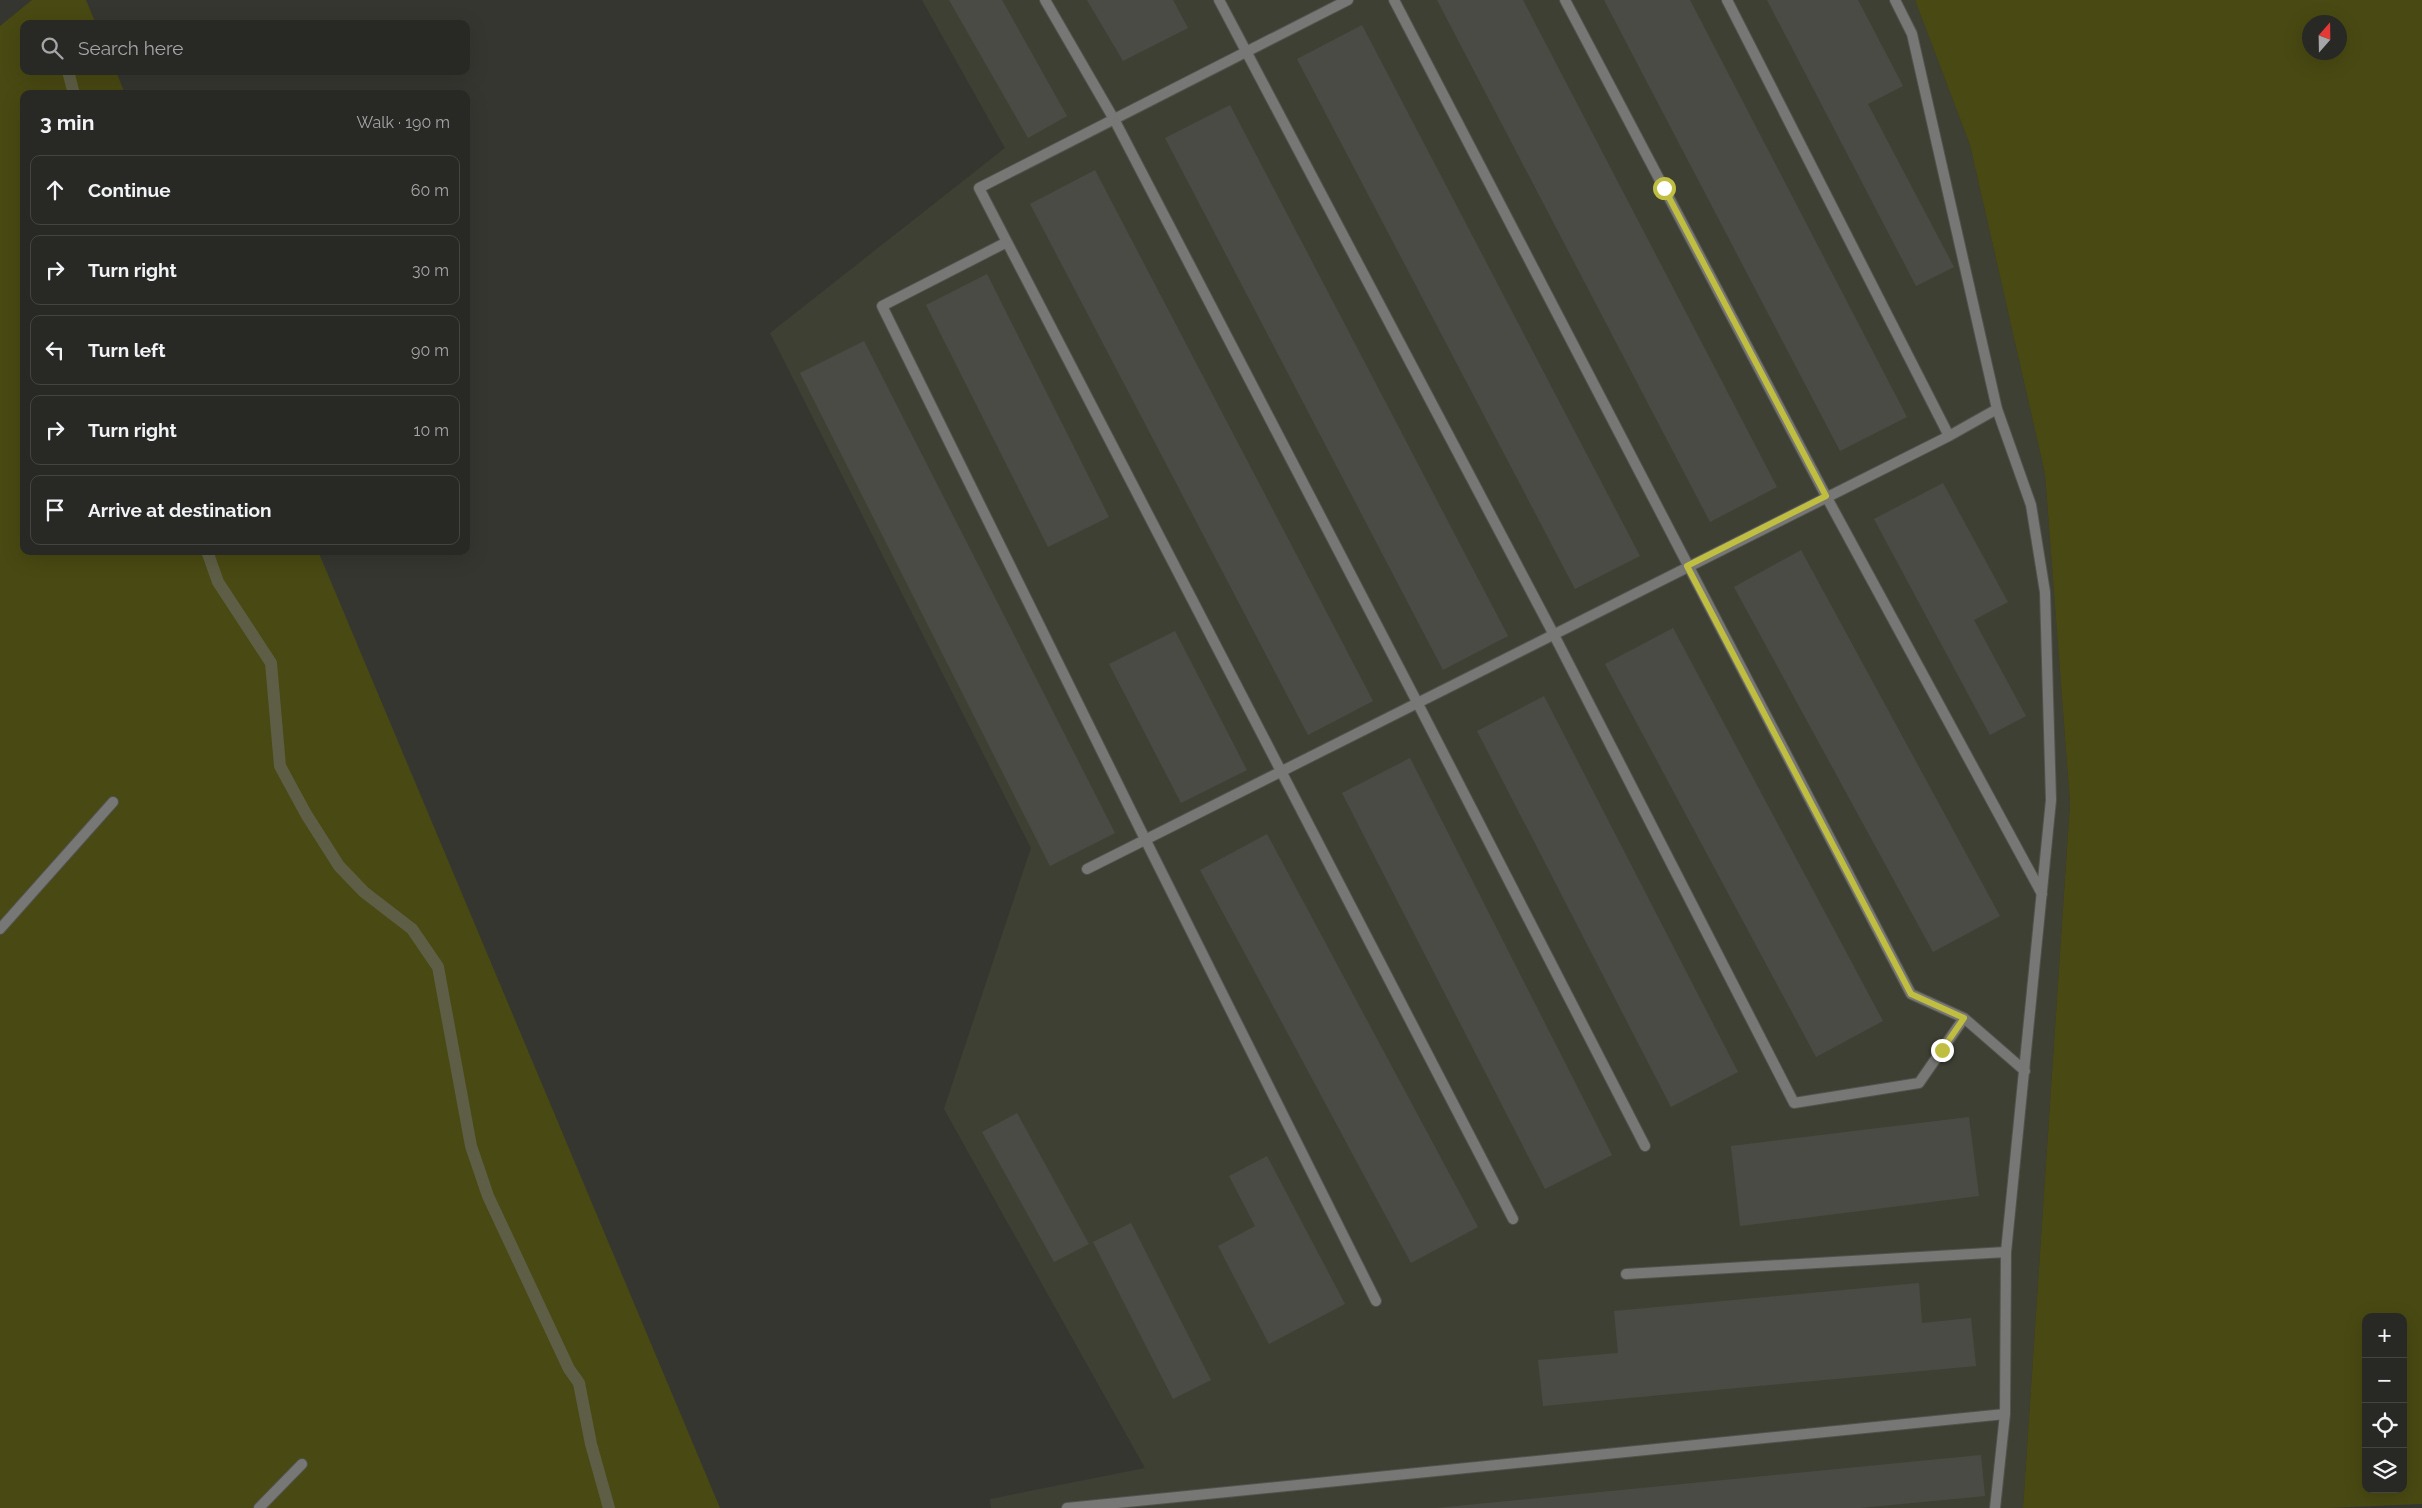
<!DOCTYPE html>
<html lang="en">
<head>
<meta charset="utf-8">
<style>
	body { margin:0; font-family:Raleway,sans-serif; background:#343432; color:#f1f3f6 }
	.controls { position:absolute; right:15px; bottom:15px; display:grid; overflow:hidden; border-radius:10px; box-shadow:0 5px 20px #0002 }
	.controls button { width:45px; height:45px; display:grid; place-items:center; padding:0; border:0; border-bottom:1px solid #444442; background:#282825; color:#f1f3f6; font:25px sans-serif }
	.compass { position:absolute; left:2302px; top:15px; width:45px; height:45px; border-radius:50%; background:#282825; box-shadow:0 5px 20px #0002; rotate:20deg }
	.stop { position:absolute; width:15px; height:15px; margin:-11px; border:4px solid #bfbe41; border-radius:50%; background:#fff }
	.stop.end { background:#bfbe41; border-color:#fff; box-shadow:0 1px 5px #0008 }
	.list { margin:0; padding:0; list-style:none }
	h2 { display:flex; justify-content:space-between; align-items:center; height:65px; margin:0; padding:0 20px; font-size:21px }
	h2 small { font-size:16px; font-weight:400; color:#a5a6a7 }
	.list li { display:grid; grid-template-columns:32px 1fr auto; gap:15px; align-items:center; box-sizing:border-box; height:70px; margin:0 10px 10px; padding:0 10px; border:1px solid #444442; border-radius:10px }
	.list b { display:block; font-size:19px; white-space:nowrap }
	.list em { font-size:16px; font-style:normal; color:#a5a6a7 }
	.icon { flex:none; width:28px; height:28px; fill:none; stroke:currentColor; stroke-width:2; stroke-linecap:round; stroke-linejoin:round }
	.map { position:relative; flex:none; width:2422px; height:1508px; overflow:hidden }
	.search { position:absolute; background:#282825; box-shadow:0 5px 20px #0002; left:20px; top:20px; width:450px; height:55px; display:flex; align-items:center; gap:12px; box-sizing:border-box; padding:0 18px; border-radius:10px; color:#a5a6a7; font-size:19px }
	.panel { position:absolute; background:#282825; box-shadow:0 5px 20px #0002; left:20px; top:90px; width:450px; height:465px; border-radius:10px }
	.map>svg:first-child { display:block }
	.built { fill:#3f4034 }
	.green { fill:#494913; fill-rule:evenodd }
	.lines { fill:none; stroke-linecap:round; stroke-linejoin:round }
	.stream { stroke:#5e5e46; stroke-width:12 }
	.building { fill:#4b4b46 }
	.lane-casing { stroke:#53534e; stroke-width:12 }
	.lane { stroke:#777775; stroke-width:10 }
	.route { stroke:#bfbe41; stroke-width:6 }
</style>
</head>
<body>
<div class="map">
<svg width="2422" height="1508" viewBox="0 0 2422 1508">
	<rect width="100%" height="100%" fill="#363631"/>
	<path class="built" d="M922,0H1915L1970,145L2045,474L2070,803L2023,1508H991L990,1499L1145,1468L944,1109L1031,848L770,333L1005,148Z"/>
	<path class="green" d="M32,0H86L96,24H24V71H116L125,94H24V551H318L720,1508H0V26Z
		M1915,0H2422V1504L2328,1508H2023L2070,803L2045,474L1970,145ZM2310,22H2340V52H2310ZM2366,1317H2403V1489H2366Z"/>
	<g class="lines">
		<path class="stream" d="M68,71L74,94
			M207,551L218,582L271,663L280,766L306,814L339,866L364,892L412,929L438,967L471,1146L488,1196L569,1369L579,1383L591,1444L609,1508"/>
	</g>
	<path class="building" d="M949,0H1002L1067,116L1028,138Z
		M1087,0H1173L1188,28L1123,61Z
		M1437,0H1523L1777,487L1710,522Z
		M1604,0H1690L1907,417L1840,451Z
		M1767,0H1858L1903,86L1868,104L1954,267L1916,286Z
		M1362,25L1640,556L1575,589L1297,59Z
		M1230,105L1508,636L1443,670L1165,138Z
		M1095,170L1373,701L1308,735L1030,204Z
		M987,274L1109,517L1048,547L926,305Z
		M864,341L1115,833L1050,866L800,373Z
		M1943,483L2008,602L1974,620L2026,716L1990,735L1874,519Z
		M1801,550L2000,916L1933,952L1734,587Z
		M1673,628L1883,1021L1816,1057L1605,664Z
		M1175,631L1247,770L1181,803L1109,664Z
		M1544,696L1738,1072L1671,1107L1477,731Z
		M1410,758L1612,1155L1545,1189L1342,793Z
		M1267,834L1478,1227L1411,1263L1200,870Z
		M1017,1113L1089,1244L1054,1262L982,1132Z
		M1969,1117L1979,1196L1740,1226L1731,1146Z
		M1267,1156L1345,1304L1269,1344L1218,1246L1255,1226L1229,1176Z
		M1131,1223L1211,1380L1173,1399L1093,1242Z
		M1919,1283L1922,1323L1971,1318L1976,1366L1543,1406L1538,1360L1618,1353L1614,1311Z
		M1981,1455L1985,1496L1860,1508H1436Z"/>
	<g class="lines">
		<g class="lane-casing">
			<path id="lane" d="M1045,0L1115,121L1417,702L1645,1146
				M1219,0L1553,633L1794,1103L1919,1083L1964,1018
				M1348,0L979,188L1513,1219
				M1394,0L1911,994L1964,1018L2025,1071
				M1565,0L1826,496L2042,894
				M1727,0L1949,436
				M1895,0L1912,34L1997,409L2031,505L2045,592L2051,800L2006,1252L2005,1414L1995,1508
				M1007,242L882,306L1145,839L1376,1301
				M1087,869L1949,436L1997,409
				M0,929L113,802
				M1626,1274L2006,1252
				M259,1508L302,1464
				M1067,1508L2005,1414"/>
		</g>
		<use href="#lane" class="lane"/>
	</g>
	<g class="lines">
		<path class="route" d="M1664,188L1826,496L1687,566L1911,994L1964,1018L1942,1050"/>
	</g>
</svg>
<div class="controls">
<button>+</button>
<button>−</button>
<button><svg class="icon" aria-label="locate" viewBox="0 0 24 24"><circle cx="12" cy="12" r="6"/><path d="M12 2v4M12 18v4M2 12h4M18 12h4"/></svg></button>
<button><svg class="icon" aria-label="layers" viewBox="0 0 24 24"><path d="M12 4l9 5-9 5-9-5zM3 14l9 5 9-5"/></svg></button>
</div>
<svg class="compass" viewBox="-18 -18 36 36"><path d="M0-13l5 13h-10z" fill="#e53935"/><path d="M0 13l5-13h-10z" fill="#a5a6a7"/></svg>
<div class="stop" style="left:1664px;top:188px"></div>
<div class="stop end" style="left:1942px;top:1050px"></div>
<div class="search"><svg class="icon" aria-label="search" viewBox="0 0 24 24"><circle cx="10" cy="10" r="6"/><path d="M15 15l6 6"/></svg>Search here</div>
<section class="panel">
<h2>3 min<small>Walk · 190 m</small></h2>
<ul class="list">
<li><svg class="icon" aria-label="ahead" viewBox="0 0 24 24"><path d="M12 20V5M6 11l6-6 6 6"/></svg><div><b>Continue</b></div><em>60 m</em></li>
<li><svg class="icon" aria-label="right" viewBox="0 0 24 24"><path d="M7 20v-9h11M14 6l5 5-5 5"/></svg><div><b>Turn right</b></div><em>30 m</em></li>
<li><svg class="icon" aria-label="left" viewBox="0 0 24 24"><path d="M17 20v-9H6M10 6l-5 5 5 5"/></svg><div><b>Turn left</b></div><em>90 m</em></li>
<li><svg class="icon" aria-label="right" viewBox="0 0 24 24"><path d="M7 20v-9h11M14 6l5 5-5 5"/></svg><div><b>Turn right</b></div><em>10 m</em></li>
<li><svg class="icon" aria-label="arrive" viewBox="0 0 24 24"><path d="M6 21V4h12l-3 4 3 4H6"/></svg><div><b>Arrive at destination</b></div></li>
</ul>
</section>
</div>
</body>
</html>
